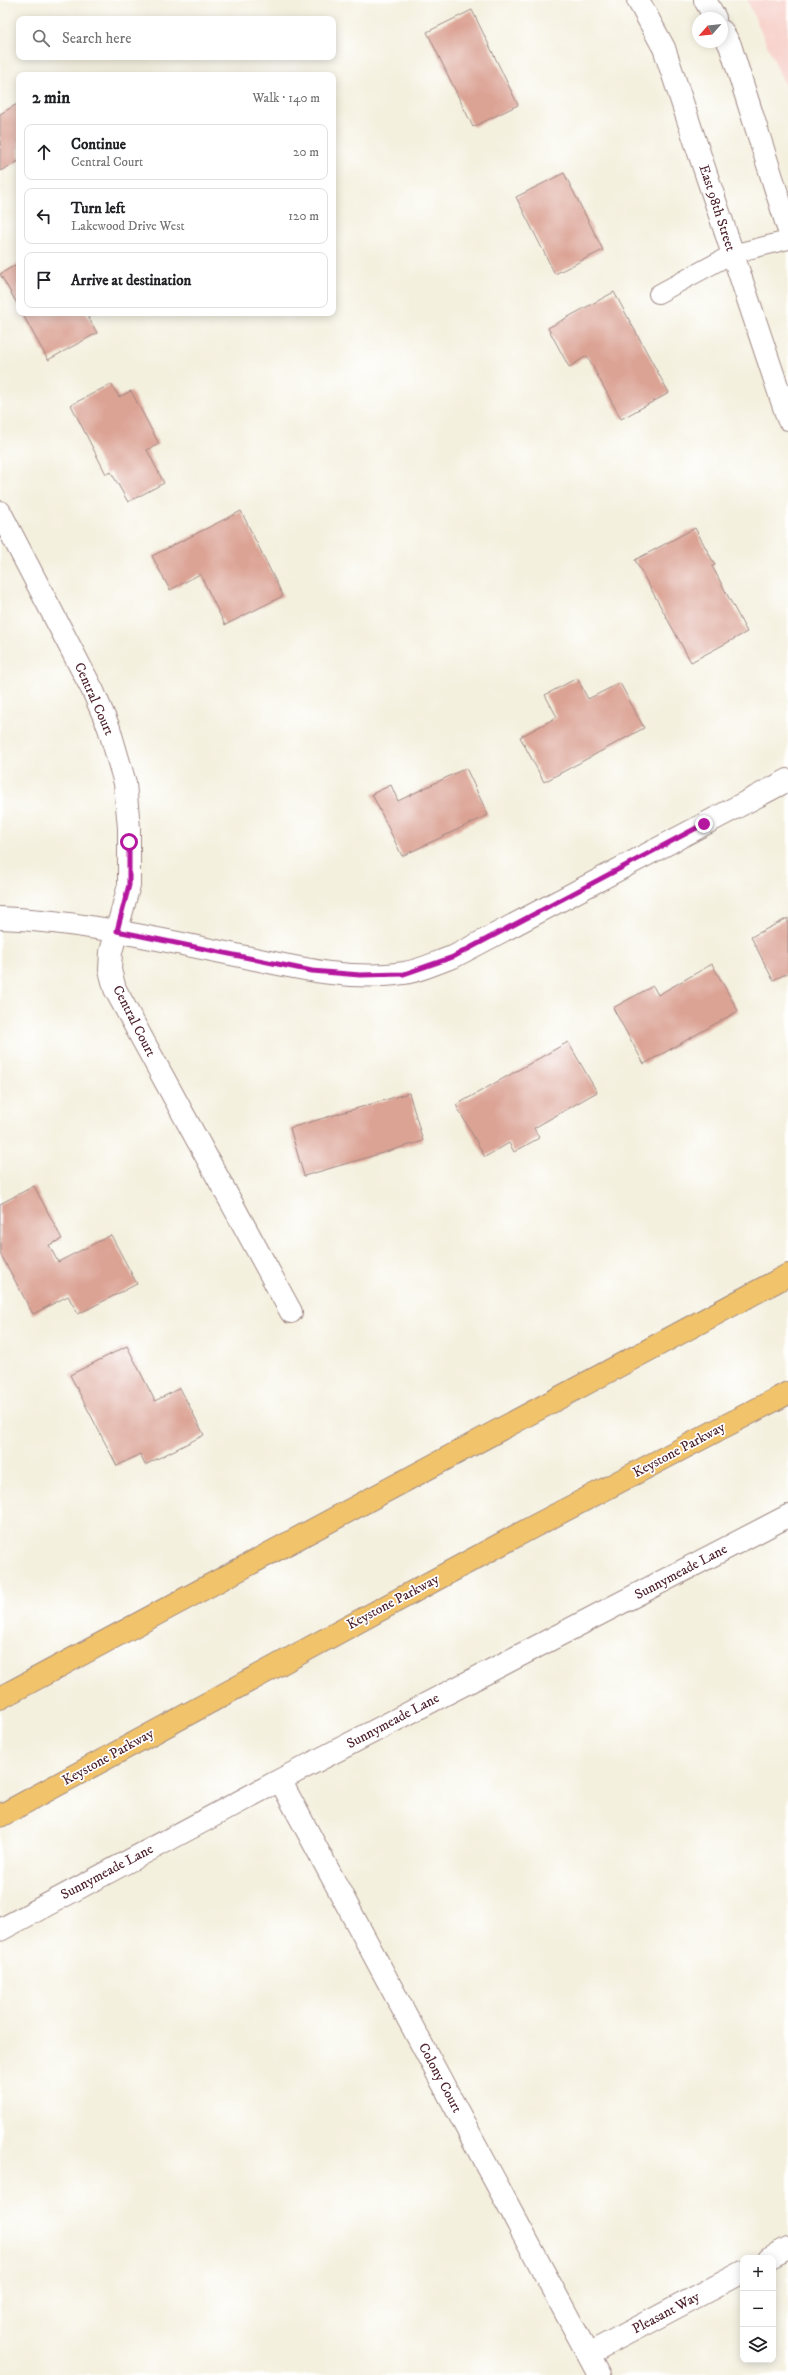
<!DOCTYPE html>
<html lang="en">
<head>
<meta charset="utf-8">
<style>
	body { margin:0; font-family:"IM FELL DW Pica",serif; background:#f2f2f2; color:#202124 }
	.controls { position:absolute; right:12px; bottom:12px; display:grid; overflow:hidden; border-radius:8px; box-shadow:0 2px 10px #0003 }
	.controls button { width:36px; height:36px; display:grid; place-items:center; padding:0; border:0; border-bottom:1px solid #e0e0e0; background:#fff; color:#202124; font:20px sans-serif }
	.compass { position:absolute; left:692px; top:12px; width:36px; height:36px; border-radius:50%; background:#fff; box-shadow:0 2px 10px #0003; rotate:242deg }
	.stop { position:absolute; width:12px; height:12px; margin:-9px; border:3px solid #b5179e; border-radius:50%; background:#fff }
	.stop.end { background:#b5179e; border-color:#fff; box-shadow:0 1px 4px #0008 }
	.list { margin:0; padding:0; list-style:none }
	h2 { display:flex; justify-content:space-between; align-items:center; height:52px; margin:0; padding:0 16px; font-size:17px }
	h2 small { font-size:13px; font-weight:400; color:#757577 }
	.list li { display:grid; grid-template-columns:26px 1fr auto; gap:12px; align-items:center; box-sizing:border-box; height:56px; margin:0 8px 8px; padding:0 8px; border:1px solid #e0e0e0; border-radius:8px }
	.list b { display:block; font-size:15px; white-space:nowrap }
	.list p { margin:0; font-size:13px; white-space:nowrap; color:#757577 }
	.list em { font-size:13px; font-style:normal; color:#757577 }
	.icon { flex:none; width:22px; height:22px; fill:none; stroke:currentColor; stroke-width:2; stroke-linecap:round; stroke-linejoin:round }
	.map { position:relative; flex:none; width:788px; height:2375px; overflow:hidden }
	.search { position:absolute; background:#fff; box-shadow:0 2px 10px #0003; left:16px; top:16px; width:320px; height:44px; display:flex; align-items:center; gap:10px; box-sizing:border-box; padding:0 14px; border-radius:8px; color:#757577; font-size:15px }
	.panel { position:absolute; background:#fff; box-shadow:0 2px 10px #0003; left:16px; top:72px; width:320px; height:244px; border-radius:8px }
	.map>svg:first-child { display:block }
	.built { fill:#f7d0c9 }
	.building { fill:#dba394 }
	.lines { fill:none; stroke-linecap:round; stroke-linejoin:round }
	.lane-casing { stroke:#9f8884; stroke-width:20 }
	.street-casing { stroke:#9f8884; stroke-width:24 }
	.highway-casing { stroke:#9f8884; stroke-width:24 }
	.lane { stroke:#fff; stroke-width:18 }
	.street { stroke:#fff; stroke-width:22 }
	.highway { stroke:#f1c36a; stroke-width:22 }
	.route { stroke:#b5179e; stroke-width:5 }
	.labels { text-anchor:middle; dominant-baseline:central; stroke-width:3.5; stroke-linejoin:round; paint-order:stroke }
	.street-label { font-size:14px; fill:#4a1f2b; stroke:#fff }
</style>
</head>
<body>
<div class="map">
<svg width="788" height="2375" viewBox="0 0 788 2375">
	<rect width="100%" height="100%" fill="#fff"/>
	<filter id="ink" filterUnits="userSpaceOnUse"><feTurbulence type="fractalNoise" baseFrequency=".025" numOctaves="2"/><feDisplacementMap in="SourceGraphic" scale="8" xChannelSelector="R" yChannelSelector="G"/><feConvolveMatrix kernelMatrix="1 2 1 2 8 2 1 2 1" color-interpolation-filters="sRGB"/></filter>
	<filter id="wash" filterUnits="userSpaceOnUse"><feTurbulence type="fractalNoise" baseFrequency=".012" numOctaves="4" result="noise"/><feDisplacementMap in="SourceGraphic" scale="16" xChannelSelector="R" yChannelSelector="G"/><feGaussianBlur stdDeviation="0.9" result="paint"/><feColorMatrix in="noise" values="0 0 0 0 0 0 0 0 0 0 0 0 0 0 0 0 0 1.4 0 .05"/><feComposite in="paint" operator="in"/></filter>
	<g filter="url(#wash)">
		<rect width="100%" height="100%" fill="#f4f0de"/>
		<path class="built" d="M747,0H788V92Z"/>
		<g id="blocks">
			<path class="building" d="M472,10L518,105L473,127L427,32Z
				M19,103V161L0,171V114Z
				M564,173L603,250L555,274L516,197Z
				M19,263V307L0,274Z
				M614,292L669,393L621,419L587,356L569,367L548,328Z
				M22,313H86L97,333L48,360Z
				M111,384L119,397L131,391L159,444L147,450L164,483L128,502L111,472L106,474L71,405Z
				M241,511L283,596L225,625L200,574L170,590L152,556Z
				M695,528L715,565L712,566L747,632L691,662L635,560Z
				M577,678L588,699L620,683L644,728L544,782L520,737L557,717L545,695Z
				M466,768L488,815L402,856L372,794L391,785L398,801Z
				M788,918V973L773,980L751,937Z
				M712,964L738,1011L644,1064L613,1008L653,986L658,995Z
				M568,1042L597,1092L534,1128L539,1138L514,1152L509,1143L485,1157L456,1105Z
				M409,1093L423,1141L304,1176L290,1128Z
				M34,1186L62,1239L49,1245L58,1262L111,1235L137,1284L78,1314L68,1296L33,1314L0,1253V1204Z
				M127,1346L155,1401L180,1388L204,1435L145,1465L140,1454L117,1466L70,1375Z"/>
		</g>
	</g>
	<g filter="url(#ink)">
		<use href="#blocks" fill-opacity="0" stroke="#9f8884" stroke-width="1"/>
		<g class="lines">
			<g class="lane-casing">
				<path id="lane" d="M658,294L732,254L788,240"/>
			</g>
			<g class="street-casing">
				<path id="street" d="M638,0L664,48L788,419
					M705,0L715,18
					M722,31L730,45L788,228
					M0,512L93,691L109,728L125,783L129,828V885L111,952L110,970L115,989L291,1312
					M0,918C80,921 158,939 236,955C290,966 348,982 404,973C420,971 437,962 453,957L788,780
					M280,1780L599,2375
					M0,1930L280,1780L788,1516
					M769,2258L788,2248
					M588,2354L743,2272"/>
			</g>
			<g class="highway-casing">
				<path id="highway" d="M0,1698L788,1275
					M0,1816L527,1530L788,1393"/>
			</g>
			<use href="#lane" class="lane"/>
			<use href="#street" class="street"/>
			<use href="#highway" class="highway"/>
		</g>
	</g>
	<g class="lines" filter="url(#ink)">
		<path class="route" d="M129,842V885L117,931L312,971L360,975L404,974L453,957L704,824"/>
	</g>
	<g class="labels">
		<g class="street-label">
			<text transform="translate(717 208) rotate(72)">East 98th Street</text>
			<text transform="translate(94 699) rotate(66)">Central Court</text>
			<text transform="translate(134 1021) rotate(63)">Central Court</text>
			<text transform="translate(679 1450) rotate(-28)">Keystone Parkway</text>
			<text transform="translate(681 1572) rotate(-28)">Sunnymeade Lane</text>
			<text transform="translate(393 1602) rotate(-28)">Keystone Parkway</text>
			<text transform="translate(393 1721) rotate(-28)">Sunnymeade Lane</text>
			<text transform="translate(108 1757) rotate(-29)">Keystone Parkway</text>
			<text transform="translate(107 1872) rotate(-28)">Sunnymeade Lane</text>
			<text transform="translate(440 2078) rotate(62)">Colony Court</text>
			<text transform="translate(666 2313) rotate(-28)">Pleasant Way</text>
		</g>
	</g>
</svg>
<div class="controls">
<button>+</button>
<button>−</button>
<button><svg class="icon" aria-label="layers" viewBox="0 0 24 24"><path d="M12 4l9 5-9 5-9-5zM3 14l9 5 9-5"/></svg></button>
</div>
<svg class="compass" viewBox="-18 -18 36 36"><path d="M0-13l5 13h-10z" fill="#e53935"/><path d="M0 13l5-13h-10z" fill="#757577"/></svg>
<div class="stop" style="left:129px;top:842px"></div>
<div class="stop end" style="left:704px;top:824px"></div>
<div class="search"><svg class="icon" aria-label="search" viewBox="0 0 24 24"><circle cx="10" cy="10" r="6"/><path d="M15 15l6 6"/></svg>Search here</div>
<section class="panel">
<h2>2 min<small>Walk · 140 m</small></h2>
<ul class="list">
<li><svg class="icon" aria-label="ahead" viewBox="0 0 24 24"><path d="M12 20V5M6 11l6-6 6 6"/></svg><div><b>Continue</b><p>Central Court</p></div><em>20 m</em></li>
<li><svg class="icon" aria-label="left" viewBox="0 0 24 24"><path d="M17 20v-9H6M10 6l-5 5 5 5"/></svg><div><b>Turn left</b><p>Lakewood Drive West</p></div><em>120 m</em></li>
<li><svg class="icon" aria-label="arrive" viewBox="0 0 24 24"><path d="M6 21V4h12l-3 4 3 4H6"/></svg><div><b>Arrive at destination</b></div></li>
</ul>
</section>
</div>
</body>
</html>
